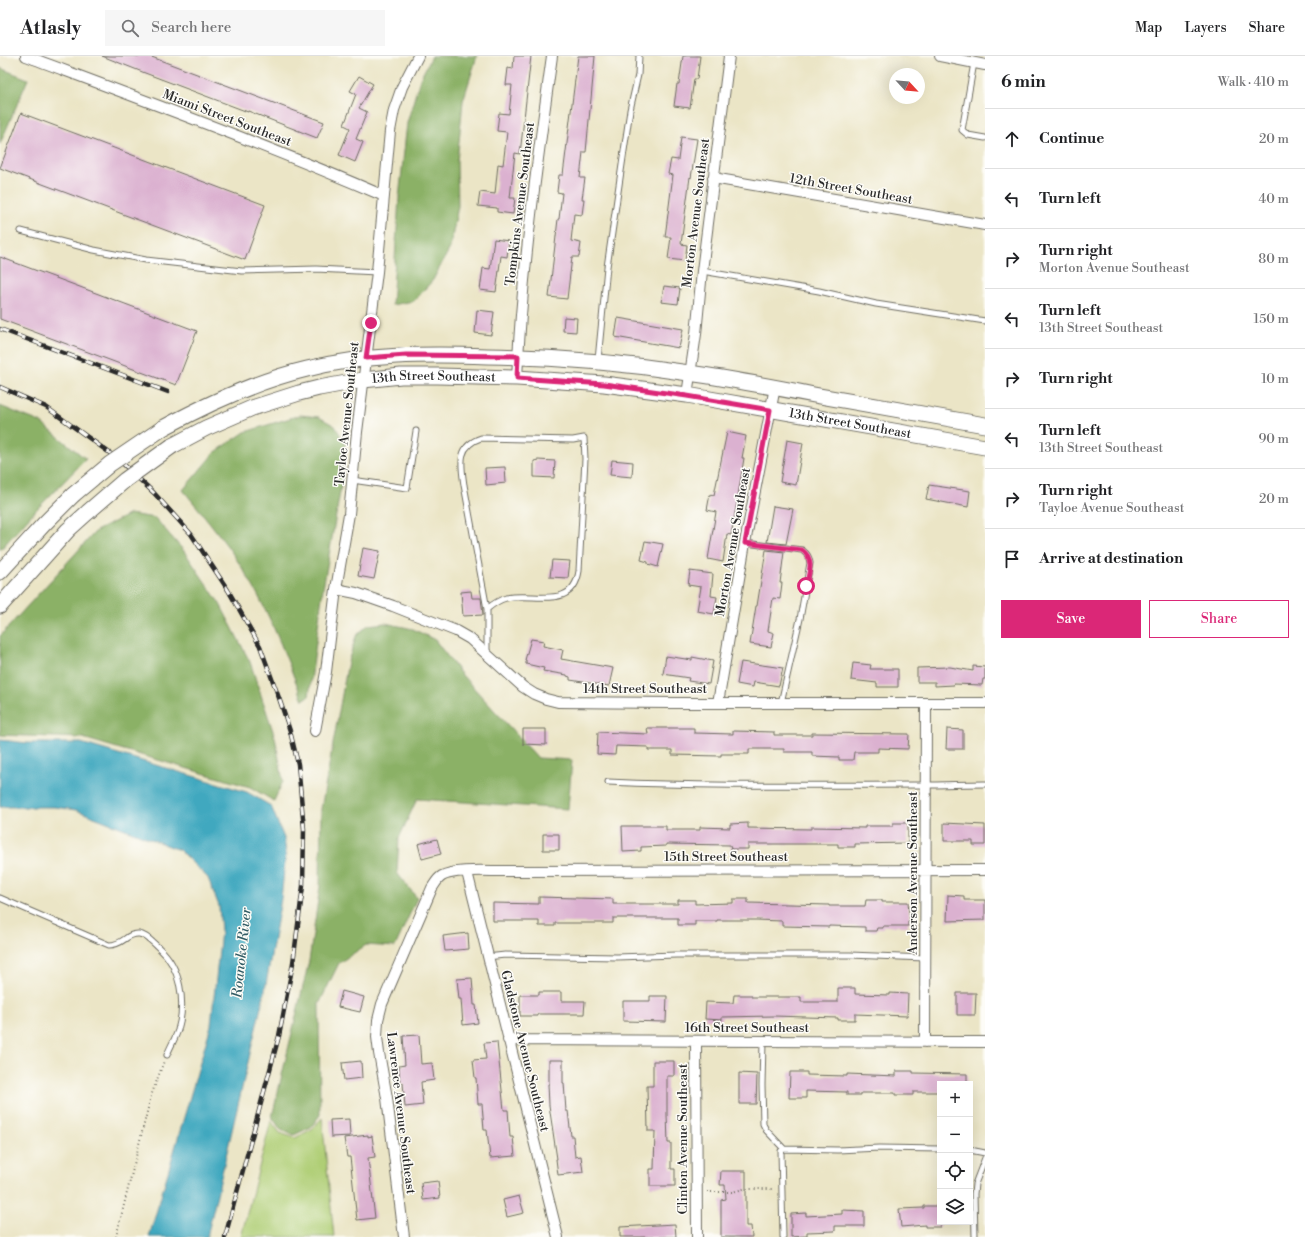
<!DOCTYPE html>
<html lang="en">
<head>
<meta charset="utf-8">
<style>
	body { margin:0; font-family:"Libre Bodoni",serif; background:#f6f6f6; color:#202124 }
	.controls { position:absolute; right:12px; bottom:12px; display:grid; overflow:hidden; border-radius:0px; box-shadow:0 4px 16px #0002 }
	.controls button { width:36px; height:36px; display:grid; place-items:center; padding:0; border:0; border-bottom:1px solid #e0e0e0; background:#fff; color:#202124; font:20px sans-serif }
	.compass { position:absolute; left:889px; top:12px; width:36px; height:36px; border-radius:50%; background:#fff; box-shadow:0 4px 16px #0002; rotate:116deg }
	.stop { position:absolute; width:12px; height:12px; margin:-9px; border:3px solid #db2777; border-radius:50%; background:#fff }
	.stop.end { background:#db2777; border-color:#fff; box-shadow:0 1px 4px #0008 }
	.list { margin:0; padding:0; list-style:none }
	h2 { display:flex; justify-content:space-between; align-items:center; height:52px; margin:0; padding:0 16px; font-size:17px }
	h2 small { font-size:13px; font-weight:400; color:#757577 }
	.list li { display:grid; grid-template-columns:26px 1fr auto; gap:12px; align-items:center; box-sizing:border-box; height:60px; padding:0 16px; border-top:1px solid #e0e0e0 }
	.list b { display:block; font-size:15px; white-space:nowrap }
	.list p { margin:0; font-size:13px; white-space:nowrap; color:#757577 }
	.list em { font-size:13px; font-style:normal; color:#757577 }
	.actions { display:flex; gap:8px; padding:12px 16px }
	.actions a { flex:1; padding:9px 0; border:1px solid #db2777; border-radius:0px; text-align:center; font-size:14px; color:#db2777 }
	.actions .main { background:#db2777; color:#fff }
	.icon { flex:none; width:22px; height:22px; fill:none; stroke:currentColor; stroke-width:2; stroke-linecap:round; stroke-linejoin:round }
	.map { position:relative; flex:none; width:985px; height:1181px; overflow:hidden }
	header { display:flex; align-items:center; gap:24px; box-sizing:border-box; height:56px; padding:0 20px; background:#fff; border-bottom:1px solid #e0e0e0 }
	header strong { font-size:19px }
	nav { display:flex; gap:22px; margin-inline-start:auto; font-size:14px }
	.search { width:280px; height:36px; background:#f6f6f6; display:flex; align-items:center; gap:10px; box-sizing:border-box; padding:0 14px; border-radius:0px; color:#757577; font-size:15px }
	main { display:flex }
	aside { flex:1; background:#fff }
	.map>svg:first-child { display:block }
	.green { fill:#afce75; stroke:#6d7c50 }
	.forest { fill:#8bb166; stroke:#5b6e48 }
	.water { fill:#3fa8bf; stroke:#356a75 }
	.building { fill:#dbb1d0 }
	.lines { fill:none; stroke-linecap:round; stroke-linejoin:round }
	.lane-casing { stroke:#6e6c61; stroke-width:7 }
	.street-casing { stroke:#6e6c61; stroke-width:12 }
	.secondary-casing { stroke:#6e6c61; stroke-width:17 }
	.path { stroke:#6e6c61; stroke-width:2; stroke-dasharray:1 3; stroke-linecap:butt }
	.lane { stroke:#fff; stroke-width:5 }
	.street { stroke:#fff; stroke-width:10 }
	.secondary { stroke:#fff; stroke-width:15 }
	.rail-casing { stroke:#2b2b2b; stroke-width:4.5 }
	.rail { stroke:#fdfcf7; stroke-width:3; stroke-dasharray:9; stroke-linecap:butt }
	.secondary-bridge-casing { stroke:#6e6c61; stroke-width:17; stroke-linecap:butt }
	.secondary-bridge { stroke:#fff; stroke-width:15 }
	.route { stroke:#db2777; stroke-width:5 }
	.labels { text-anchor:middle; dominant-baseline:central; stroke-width:3; stroke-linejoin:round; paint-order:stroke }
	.street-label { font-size:13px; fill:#2b2b2b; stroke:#fdfcf7 }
	.water-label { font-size:14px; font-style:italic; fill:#335d66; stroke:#fdfcf7 }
</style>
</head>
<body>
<header>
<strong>Atlasly</strong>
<div class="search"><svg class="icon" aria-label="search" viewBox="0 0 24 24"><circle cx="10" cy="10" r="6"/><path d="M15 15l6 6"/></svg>Search here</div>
<nav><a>Map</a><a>Layers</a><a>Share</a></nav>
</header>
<main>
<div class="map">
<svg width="985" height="1181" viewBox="0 0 985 1181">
	<rect width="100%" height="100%" fill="#fdfcf7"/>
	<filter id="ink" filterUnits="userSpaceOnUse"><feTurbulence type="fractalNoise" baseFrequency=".025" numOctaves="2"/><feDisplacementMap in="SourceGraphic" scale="8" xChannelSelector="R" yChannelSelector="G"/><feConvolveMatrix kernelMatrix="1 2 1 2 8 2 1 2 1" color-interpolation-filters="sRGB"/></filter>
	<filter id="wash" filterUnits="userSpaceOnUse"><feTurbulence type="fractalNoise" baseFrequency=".012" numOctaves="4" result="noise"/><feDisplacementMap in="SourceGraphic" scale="16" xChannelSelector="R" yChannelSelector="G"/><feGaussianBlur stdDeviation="0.9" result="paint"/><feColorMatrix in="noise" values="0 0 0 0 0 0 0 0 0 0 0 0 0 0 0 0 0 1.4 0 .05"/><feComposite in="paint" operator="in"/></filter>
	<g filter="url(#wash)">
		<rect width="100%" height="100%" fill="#ebe5c6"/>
		<path class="green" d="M322,1062L334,1181H241L271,1065L280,1077L295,1082L312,1073Z"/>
		<path class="forest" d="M432,0H477L463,45L457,106L458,150L450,192L433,224L414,245L392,249L399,142L407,67L420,23Z
			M0,12L28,23L0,88Z
			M0,350L40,366L86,403L33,457L0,494Z
			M300,359L319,361L335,370L345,387L342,425L323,533L309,640L303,644C287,604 272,562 250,525C231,492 207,463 183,434L214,397L245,376Z
			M130,458L155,462L184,495L220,548L250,606L275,681L283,725L274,745L250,731L83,682L0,679V580L96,475Z
			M385,567L413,573L435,584L461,618L538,702L572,704L568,753L417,743L399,782L397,817L417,842L395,891L366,889L339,907L319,948L320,1059L311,1071L294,1079L281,1074L272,1061L309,905L320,830L321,753L348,606L356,580L368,569Z"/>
		<path class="water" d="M0,684L28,687H81L247,736L271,750L284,782L286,797L281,843L265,934L207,1181H149L211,969L221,875L219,850L208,822L179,794L76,754L54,751H0Z"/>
		<g id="blocks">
			<path class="building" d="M102,0H149L324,66L317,82L248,55V56L145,17Z
				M514,0H531L520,98L515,97L510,142H515L513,158L497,156V152L478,150L480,136L495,138L498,108L503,109L507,76L497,75L499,57L509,58L512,29H506L508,12L513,13Z
				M578,0H595L586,96H583L580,122H585L582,143H584L582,159L574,158L571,185L581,187L579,201H572L567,243L549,241L558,163H559L562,137L557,136L559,119H563Z
				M683,0H700L697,23H694L690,52L674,50L677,28H679Z
				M359,20L373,28L359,52L367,56L356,83L363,86L355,106L339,99L350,72L344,69L356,38L350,35Z
				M21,57L265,149L245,204L0,112Z
				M681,81L697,83L691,122L690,121L681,188L687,189L685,205L668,203L671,181H665L673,119L668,118L671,103L678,104Z
				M494,183L509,185L507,201L501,200L496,236L480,234L483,212L490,213Z
				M0,201L197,275L176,329L0,263Z
				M664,230L680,232L678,248L661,246Z
				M477,254L494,256L491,279L475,277Z
				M564,261L577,262L576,276L563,275Z
				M618,262L683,273L679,292L615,281Z
				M727,376L746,380L742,402H744L737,446L731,479L727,478L723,506L708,503L716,456L707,454L710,438L714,439Z
				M787,384L803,387L796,429L780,426Z
				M538,404L555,405L554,422L534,421V405Z
				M612,404L633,406L632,421L610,419Z
				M505,411L506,427L486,429L485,412Z
				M929,429L970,435L968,451L926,443Z
				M773,450L793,453L786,488L767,486Z
				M645,485L663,488L658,511L648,508V506L641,504Z
				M363,492L380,495L374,523L358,520Z
				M766,494L784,496L780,527H782L780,543L773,542L768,575L774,577L771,591L750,588L756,550H757Z
				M552,504L570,505L568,522L550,521Z
				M690,515L713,518L711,540L717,541L714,558L697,555L701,531L688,529Z
				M471,535L472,542H481L483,559L463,560L461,536Z
				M531,583L544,585L543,590L563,594L561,603L613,612L609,630L570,624V621L567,620V619L543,615L544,612L526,608V604H525Z
				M666,600L692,604V601L713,605L709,628L688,625L689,622L663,618Z
				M741,606L783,612L779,630L754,626L753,631L737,628Z
				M853,607L871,609L870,613H898V631H877V627L851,624Z
				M973,610L985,611V623H983L982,629L954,628V629L935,630V626H917V612L950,611L973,615Z
				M647,672H694V677L733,678V675L774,676V679H812V677L909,678L908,693L878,692V696H854L853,704H839V701L812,700V696H784V693H749V698H721V700L672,699V694H648V691L616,690L615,699L597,698L598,676L648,678Z
				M523,673H546V689L523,688Z
				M947,673L963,674V693H946Z
				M748,767V772L811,773V771L865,772V770H893V767H908V787L855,788V791H838V788H748V793H731L730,789L666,788V790L641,791V795L623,796L622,770H666V774H700V771L730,772V768Z
				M944,767L985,769V789H973V785H944Z
				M543,778H559V794H543Z
				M437,783L441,798L422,803L418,788Z
				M948,839L964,840V844H985V864L947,865Z
				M539,841L613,843V848H678V844H695V848L733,847V843H748V847L829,849V850H865L866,844H882V846H908L910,866H908V870H883V872H877L876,875H865V871L829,870V871L782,870V865L756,864H717V865H695V869H678V862H613V867H555V870H539V865H493V847L539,848Z
				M468,877L469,893L445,895L443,880Z
				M472,922L474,949H476L478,967L463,969L461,943H459L457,923Z
				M838,932H855V938L890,939V937L908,938L907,960L855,958V964H838V962L774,960L722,961V964L705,963L706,946L733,947L734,939H751V941H801V946H838Z
				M342,935L364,941L360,956L338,951Z
				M539,936H561V945H585L584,958H537V960H520V939H539Z
				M957,937H976L975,959H957Z
				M650,940H667L666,966L623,965V945H650Z
				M419,979L421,1008L432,1007L434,1024L421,1026L423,1049L405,1051L403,1027L400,1028L399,1010L405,1009L403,980Z
				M497,986L504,1054H508L510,1081H513L515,1100L490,1102L487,1074H484L482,1048H478L476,1022H475L473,1004L486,1003L484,987Z
				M549,1004H563V1027H564L566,1055H568L571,1080H573L575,1101L581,1100L583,1116L558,1119L556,1103H557L549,1049L548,1028H549Z
				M361,1005L362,1022L344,1024L342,1007Z
				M653,1005H674V1020H667V1059L668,1087H671V1113H675V1130H650V1113H654L655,1075H648L647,1030H653Z
				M896,1015H913V1017L967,1018V1028H940V1036H913V1039H895V1037H861V1039H847V1036L806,1035V1042H789L790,1016H807V1019L847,1020V1018L896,1020Z
				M739,1017L757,1018L756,1048H739Z
				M349,1063L350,1080L331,1081L330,1064Z
				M368,1079V1081L372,1080L375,1101L368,1102L375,1162L357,1164L350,1101H347L344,1082Z
				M721,1115H746V1170H751L752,1181H721V1144L726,1143L725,1129H720Z
				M438,1125L440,1142L423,1144L421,1127Z
				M519,1140L524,1157L507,1161L503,1144Z
				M924,1150H940V1171H925V1169L901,1171L899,1153L924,1152Z
				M842,1154L864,1155V1170H835V1175L807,1176V1180L791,1181V1158L806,1157V1160L842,1158Z
				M675,1168L676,1181H620V1171Z"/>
		</g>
	</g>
	<g filter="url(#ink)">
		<use href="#blocks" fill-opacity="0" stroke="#6e6c61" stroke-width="1"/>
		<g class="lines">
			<g class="lane-casing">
				<path id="lane" d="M974,7L962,74L968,79L985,82
					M21,175L94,194L146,204L242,215L316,213L377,216
					M702,215L819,235L876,248L985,265
					M598,304L607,211L630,54L638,19L639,0
					M352,424L407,432L416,375
					M745,487L802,494C807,498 809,500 810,507L800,563L781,647
					M487,553L464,429C461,408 457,390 481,382L573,384L584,382L585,403L579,515C573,555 534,536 506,542C499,544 493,548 487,553V597
					M608,726C713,731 819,729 924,729C944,729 965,728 985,728
					M0,842L109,889C124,889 126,877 139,878C147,879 153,887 159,892C181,911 186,947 178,974C175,983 170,991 167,999
					M487,901L505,899L617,901L676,899H850L925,902
					M763,986L762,1029L763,1068L766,1074L784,1093
					M970,1094L985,1097
					M783,1181L781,1095L784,1093L838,1094L879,1092L940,1093
					M975,1181L974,1138L975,1128L985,1102"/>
			</g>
			<g class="street-casing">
				<path id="street" d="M26,0C146,45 266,89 384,140
					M940,0L985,9
					M713,122L985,169
					M517,322C522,214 537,107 552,0
					M687,339L696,278L702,215L729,0
					M336,533L356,537L393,550L456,575L470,583L523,631L534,638L546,643L558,646L669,647H985
					M718,647L745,487L775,331
					M315,675L326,616L336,533L349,458L357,376L377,216L390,75L394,54L402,31L418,0
					M467,816L558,1181
					M508,984L985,986
					M696,985L697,1181
					M925,986L926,648
					M404,1181L387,1042L379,997L377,981L378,964L382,948L432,832C435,828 437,823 442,820C454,813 486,815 500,815L985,814"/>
			</g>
			<g class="secondary-casing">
				<g id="secondary">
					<path d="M163,372C209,347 256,325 307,313C366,298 427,298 487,300C555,301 623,307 689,317C731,323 773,331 814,339C871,349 928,359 985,369"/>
					<path id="s1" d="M172,390L206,372L252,352L299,337L319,332L363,324L401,320H438L517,322L604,328L687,339L985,391"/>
					<path d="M0,516L44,468L73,439"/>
					<path d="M0,550L68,474L88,456"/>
				</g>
			</g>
			<path class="path" d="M707,1136H732L744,1133H774
				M116,1181L151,1040L164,1005"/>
			<use href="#lane" class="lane"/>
			<use href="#street" class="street"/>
			<use href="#secondary" class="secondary"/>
			<g class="rail-casing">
				<path id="rail" d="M0,273L168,336
					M0,331L46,351L118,403L154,437L191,478L228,534L260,590L279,642L290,675L298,708L304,773L303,830L293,907L279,980L225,1181"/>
			</g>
			<use href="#rail" class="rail"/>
			<g class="secondary-bridge-casing">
				<path id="secondary-bridge" d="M73,439L110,408L163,372
					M88,456L125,424L172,390"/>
			</g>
			<use href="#secondary-bridge" class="secondary-bridge"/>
		</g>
	</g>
	<g class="lines" filter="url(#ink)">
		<path class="route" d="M371,267L366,302L406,299L518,300L517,322L604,328L687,340L770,354L745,487L802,494C815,503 809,517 806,530"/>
	</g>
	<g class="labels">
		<g class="street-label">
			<text transform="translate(227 62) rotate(21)">Miami Street Southeast</text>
			<text transform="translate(851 133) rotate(10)">12th Street Southeast</text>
			<text transform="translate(520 148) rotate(-83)">Tompkins Avenue Southeast</text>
			<text transform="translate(696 157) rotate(-83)">Morton Avenue Southeast</text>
			<text stroke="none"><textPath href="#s1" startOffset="274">13th Street Southeast</textPath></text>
			<text transform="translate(347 358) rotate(-84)">Tayloe Avenue Southeast</text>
			<text stroke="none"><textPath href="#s1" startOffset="694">13th Street Southeast</textPath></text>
			<text transform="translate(733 486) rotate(-80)">Morton Avenue Southeast</text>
			<text x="645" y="633">14th Street Southeast</text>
			<text x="726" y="801">15th Street Southeast</text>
			<text transform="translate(913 817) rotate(-90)">Anderson Avenue Southeast</text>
			<text x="747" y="972">16th Street Southeast</text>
			<text transform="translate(525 995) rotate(76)">Gladstone Avenue Southeast</text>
			<text transform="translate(401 1057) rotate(83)">Lawrence Avenue Southeast</text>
			<text transform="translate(683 1083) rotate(-90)">Clinton Avenue Southeast</text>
		</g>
		<g class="water-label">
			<text transform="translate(242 897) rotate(-84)">Roanoke River</text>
		</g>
	</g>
</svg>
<div class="controls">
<button>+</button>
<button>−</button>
<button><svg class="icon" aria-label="locate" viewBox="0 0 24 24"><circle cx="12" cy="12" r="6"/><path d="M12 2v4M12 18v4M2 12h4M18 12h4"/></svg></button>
<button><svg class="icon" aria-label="layers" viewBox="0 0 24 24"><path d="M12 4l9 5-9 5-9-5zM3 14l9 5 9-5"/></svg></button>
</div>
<svg class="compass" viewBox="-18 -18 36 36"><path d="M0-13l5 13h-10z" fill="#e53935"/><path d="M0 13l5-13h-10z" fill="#757577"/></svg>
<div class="stop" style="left:806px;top:530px"></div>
<div class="stop end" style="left:371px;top:267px"></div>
</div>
<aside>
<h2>6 min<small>Walk · 410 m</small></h2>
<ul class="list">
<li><svg class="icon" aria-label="ahead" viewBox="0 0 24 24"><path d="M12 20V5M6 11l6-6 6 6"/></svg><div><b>Continue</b></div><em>20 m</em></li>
<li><svg class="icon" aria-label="left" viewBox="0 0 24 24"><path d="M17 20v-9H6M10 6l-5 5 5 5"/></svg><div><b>Turn left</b></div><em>40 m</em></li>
<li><svg class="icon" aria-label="right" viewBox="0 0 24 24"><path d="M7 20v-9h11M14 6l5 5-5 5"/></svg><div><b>Turn right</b><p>Morton Avenue Southeast</p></div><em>80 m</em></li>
<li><svg class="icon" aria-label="left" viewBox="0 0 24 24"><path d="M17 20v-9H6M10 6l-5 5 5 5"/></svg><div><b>Turn left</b><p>13th Street Southeast</p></div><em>150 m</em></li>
<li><svg class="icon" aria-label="right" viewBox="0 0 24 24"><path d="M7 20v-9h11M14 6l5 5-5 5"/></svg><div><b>Turn right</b></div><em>10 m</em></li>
<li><svg class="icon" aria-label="left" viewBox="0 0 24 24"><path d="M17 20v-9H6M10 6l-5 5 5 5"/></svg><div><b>Turn left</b><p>13th Street Southeast</p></div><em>90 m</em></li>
<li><svg class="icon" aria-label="right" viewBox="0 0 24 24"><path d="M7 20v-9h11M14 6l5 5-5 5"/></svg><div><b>Turn right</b><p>Tayloe Avenue Southeast</p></div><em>20 m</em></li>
<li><svg class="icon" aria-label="arrive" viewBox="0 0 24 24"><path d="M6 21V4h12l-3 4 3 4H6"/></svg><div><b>Arrive at destination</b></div></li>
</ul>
<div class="actions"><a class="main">Save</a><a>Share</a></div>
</aside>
</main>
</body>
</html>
